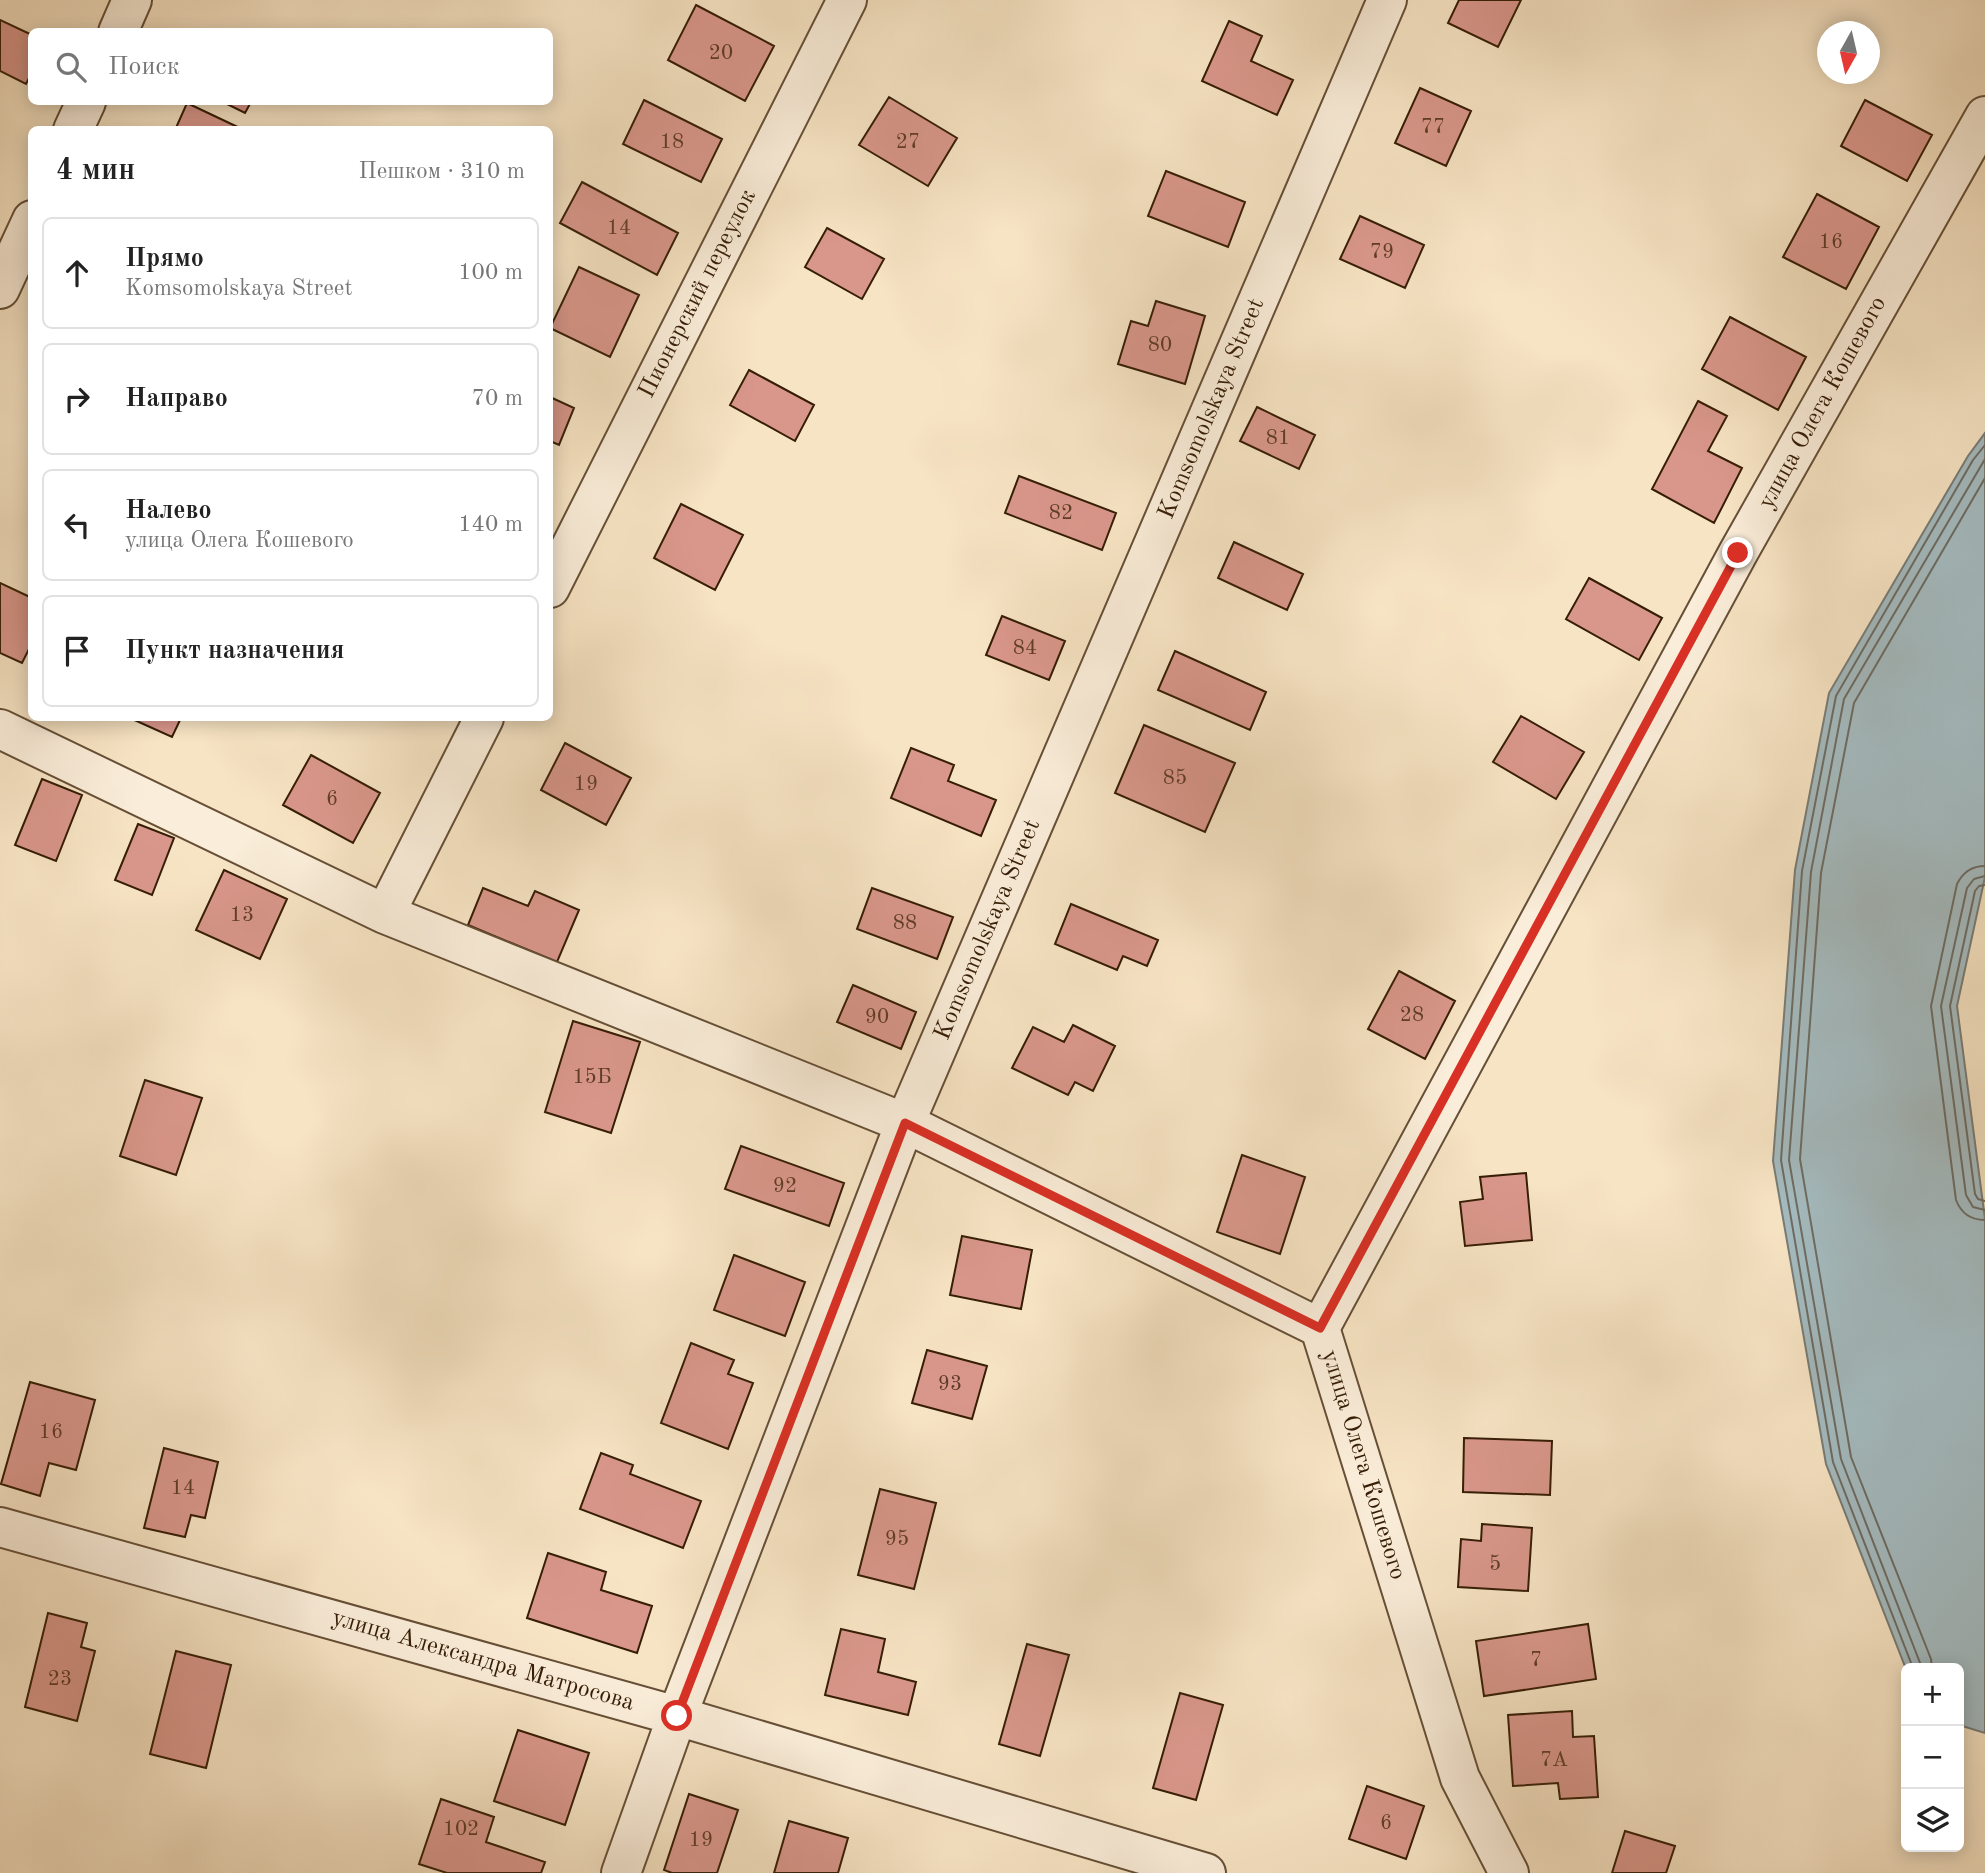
<!DOCTYPE html>
<html lang="ru">
<head>
<meta charset="utf-8">
<style>
	body { margin:0; font-family:"Old Standard TT",serif; background:#f6f6f6; color:#222 }
	.controls { position:absolute; right:21px; bottom:21px; display:grid; overflow:hidden; border-radius:10px; box-shadow:0 4px 18px #0003 }
	.controls button { width:63px; height:63px; display:grid; place-items:center; padding:0; border:0; border-bottom:2px solid #e0e0e0; background:#fff; color:#222; font:35px sans-serif }
	.compass { position:absolute; left:1817px; top:21px; width:63px; height:63px; border-radius:50%; background:#fff; box-shadow:0 4px 18px #0003; rotate:188deg }
	.stop { position:absolute; width:21px; height:21px; margin:-16px; border:5px solid #d93025; border-radius:50%; background:#fff }
	.stop.end { background:#d93025; border-color:#fff; box-shadow:0 2px 7px #0008 }
	.list { margin:0; padding:0; list-style:none }
	h2 { display:flex; justify-content:space-between; align-items:center; height:91px; margin:0; padding:0 28px; font-size:30px }
	h2 small { font-size:23px; font-weight:400; color:#767676 }
	.list li { display:grid; grid-template-columns:46px 1fr auto; gap:21px; align-items:center; box-sizing:border-box; height:112px; margin:0 14px 14px; padding:0 14px; border:2px solid #e0e0e0; border-radius:10px }
	.list b { display:block; font-size:26px; white-space:nowrap }
	.list p { margin:0; font-size:23px; white-space:nowrap; color:#767676 }
	.list em { font-size:23px; font-style:normal; color:#767676 }
	.icon { flex:none; width:38px; height:38px; fill:none; stroke:currentColor; stroke-width:2; stroke-linecap:round; stroke-linejoin:round }
	.map { position:relative; flex:none; width:1985px; height:1873px; overflow:hidden }
	.search { position:absolute; background:#fff; box-shadow:0 4px 18px #0003; left:28px; top:28px; width:525px; height:77px; display:flex; align-items:center; gap:18px; box-sizing:border-box; padding:0 24px; border-radius:10px; color:#767676; font-size:26px }
	.panel { position:absolute; background:#fff; box-shadow:0 4px 18px #0003; left:28px; top:126px; width:525px; height:595px; border-radius:10px }
	.map>svg:first-child { display:block }
	.water { fill:#a4bbc0; stroke:#787c76; stroke-width:2 }
	.lines { fill:none; stroke-linecap:round; stroke-linejoin:round }
	.shore { stroke:#6d6c63; stroke-width:2 }
	.building { fill:#d9978b; stroke:#361d06; stroke-width:2 }
	.street-casing { stroke:#664f36; stroke-width:42 }
	.street { stroke:#faedd9; stroke-width:38 }
	.route { stroke:#d93025; stroke-width:9 }
	.labels { text-anchor:middle; dominant-baseline:central; stroke-width:7; stroke-linejoin:round; paint-order:stroke }
	.number-label { font-size:21px; fill:#5f3c27 }
	.street-label { font-size:24px; fill:#361d06; stroke:#faedd9 }
</style>
</head>
<body>
<div class="map">
<svg width="1985" height="1873" viewBox="0 0 1985 1873">
	<rect width="100%" height="100%" fill="#f7e4c4"/>
	<filter id="stains"><feTurbulence type="fractalNoise" baseFrequency=".00286" numOctaves="4"/><feColorMatrix values="0 0 0 0 .2 0 0 0 0 .09 0 0 0 0 .02 0 0 0 .5 -.17"/></filter>
	<radialGradient id="worn" r=".72"><stop offset=".6" stop-color="#630" stop-opacity="0"/><stop offset="1" stop-color="#630" stop-opacity=".3"/></radialGradient>
	<path class="water" d="M1985,433V877L1957,1006L1985,1219V1733L1959,1725V1668L1906,1669L1826,1464L1773,1161L1795,870L1829,693L1968,456Z"/>
	<g class="lines">
		<path class="shore" d="M1985,866C1972,866 1963,872 1957,884L1931,1006L1956,1200C1961,1213 1971,1220 1985,1220
			M1985,876L1974,879L1967,888L1941,1006L1966,1195L1973,1207L1985,1210
			M1985,885L1979,886L1975,891L1950,1006L1975,1194L1978,1199L1985,1201
			M1913,1668L1833,1462L1781,1160L1802,871L1836,696L1973,460L1985,445
			M1922,1668L1841,1459L1789,1160L1811,872L1844,699L1985,459
			M1932,1668L1931,1659L1851,1457L1800,1159L1821,873L1854,703L1985,478"/>
	</g>
	<path class="building" d="M1459,0H1521L1498,47L1448,23Z
		M696,5L774,46L745,101L668,60Z
		M0,20L32,35V72L26,84L0,71Z
		M1229,21L1262,36L1251,61L1293,80L1277,115L1202,81Z
		M1420,88L1471,111L1446,166L1395,143Z
		M889,97L957,138L928,186L859,145Z
		M644,100L722,139L701,182L623,144Z
		M1865,100L1932,135L1907,181L1841,146Z
		M223,102H251L245,113Z
		M187,103L244,130H175Z
		M1166,171L1245,202L1228,247L1148,216Z
		M582,182L678,233L657,275L560,223Z
		M1817,194L1879,227L1846,289L1783,257Z
		M1360,216L1424,245L1405,288L1340,259Z
		M827,228L884,259L862,299L805,267Z
		M579,267L639,295L610,357L550,328Z
		M1156,301L1205,316L1185,384L1118,364L1131,321L1148,326Z
		M1730,317L1806,357L1778,410L1702,369Z
		M749,370L814,405L795,441L730,405Z
		M550,397L574,408L559,445L550,441Z
		M1698,401L1727,416L1708,451L1742,468L1714,523L1652,489Z
		M1257,407L1315,435L1299,469L1240,441Z
		M1019,476L1116,513L1102,550L1005,513Z
		M681,504L743,535L715,590L654,558Z
		M1234,542L1303,574L1287,610L1218,578Z
		M1589,578L1662,618L1639,660L1566,619Z
		M0,583L32,598V643L22,663L0,653Z
		M1002,616L1065,641L1049,680L986,655Z
		M1175,651L1266,692L1250,730L1158,690Z
		M1521,716L1584,752L1556,799L1493,762Z
		M130,718H181L172,737Z
		M1144,725L1235,763L1205,832L1115,793Z
		M565,743L631,778L606,825L541,790Z
		M911,748L954,765L948,781L996,800L981,836L891,798Z
		M311,755L380,793L353,843L283,805Z
		M42,779L82,795L56,861L15,845Z
		M138,824L174,838L152,895L115,880Z
		M224,870L287,899L260,959L196,930Z
		M483,888L528,906L535,891L579,910L557,962L468,925Z
		M872,888L953,917L937,959L857,929Z
		M1071,904L1158,940L1147,966L1123,956L1117,970L1055,944Z
		M1399,971L1455,1001L1425,1059L1368,1029Z
		M853,985L916,1012L901,1049L837,1022Z
		M573,1021L640,1042L611,1133L545,1112Z
		M1073,1025L1115,1046L1093,1091L1075,1082L1068,1095L1012,1068L1033,1027L1064,1042Z
		M145,1080L202,1098L176,1175L120,1156Z
		M741,1146L844,1183L829,1226L725,1189Z
		M1242,1155L1305,1177L1280,1254L1217,1232Z
		M1526,1173L1532,1240L1465,1246L1460,1202L1483,1199L1480,1177Z
		M962,1236L1032,1250L1021,1309L950,1295Z
		M734,1255L805,1282L785,1336L714,1310Z
		M691,1343L734,1360L728,1374L753,1383L728,1449L661,1423Z
		M927,1350L987,1366L972,1419L912,1403Z
		M30,1382L95,1400L76,1470L49,1463L40,1496L1,1484Z
		M1464,1438L1552,1441L1550,1495L1463,1492Z
		M164,1448L218,1462L205,1518L191,1515L185,1537L144,1528Z
		M601,1453L633,1465L630,1474L701,1501L683,1548L580,1509Z
		M880,1489L936,1503L914,1589L858,1575Z
		M1482,1524L1532,1528L1528,1591L1458,1587L1461,1539L1481,1541Z
		M548,1553L606,1572L601,1590L652,1606L637,1653L527,1618Z
		M48,1613L87,1623L81,1647L95,1651L77,1721L25,1707Z
		M1588,1624L1596,1679L1484,1696L1476,1641Z
		M841,1629L885,1639L878,1672L916,1682L908,1715L825,1695Z
		M1027,1644L1069,1655L1040,1756L999,1744Z
		M176,1651L231,1665L206,1768L150,1754Z
		M1180,1693L1223,1705L1196,1800L1153,1788Z
		M1572,1711L1573,1737L1594,1736L1598,1797L1560,1799L1558,1783L1513,1786L1508,1715Z
		M518,1730L589,1753L565,1825L494,1801Z
		M1367,1786L1424,1806L1406,1859L1349,1839Z
		M689,1794L738,1810L717,1873H672L664,1870Z
		M441,1799L494,1817L486,1842L545,1862L541,1873H447L419,1864Z
		M789,1821L848,1838L838,1873H774Z
		M1625,1831L1675,1846L1666,1873H1612Z"/>
	<g class="lines">
		<g class="street-casing">
			<path id="street" d="M118,32L132,0
				M73,130L86,102
				M0,289L32,220
				M550,588L847,0
				M0,729L385,914L905,1123L1320,1328
				M385,914L484,718
				M0,1527L677,1716L1206,1873
				M621,1873L677,1716L905,1123L1387,0
				M1509,1873L1460,1778L1320,1328L1738,553L1985,116"/>
		</g>
		<use href="#street" class="street"/>
	</g>
	<g class="lines">
		<path class="route" d="M677,1716L905,1123L1320,1328L1738,553"/>
	</g>
	<g class="labels">
		<g class="number-label">
			<text x="721" y="53">20</text>
			<text x="1433" y="127">77</text>
			<text x="672" y="142">18</text>
			<text x="908" y="142">27</text>
			<text x="619" y="228">14</text>
			<text x="1831" y="242">16</text>
			<text x="1382" y="252">79</text>
			<text x="1160" y="345">80</text>
			<text x="1278" y="438">81</text>
			<text x="1061" y="513">82</text>
			<text x="1025" y="648">84</text>
			<text x="1175" y="778">85</text>
			<text x="586" y="784">19</text>
			<text x="332" y="799">6</text>
			<text x="242" y="915">13</text>
			<text x="905" y="923">88</text>
			<text x="1412" y="1015">28</text>
			<text x="877" y="1017">90</text>
			<text x="592" y="1077">15Б</text>
			<text x="785" y="1186">92</text>
			<text x="950" y="1384">93</text>
			<text x="51" y="1432">16</text>
			<text x="183" y="1488">14</text>
			<text x="897" y="1539">95</text>
			<text x="1495" y="1564">5</text>
			<text x="1536" y="1660">7</text>
			<text x="60" y="1679">23</text>
			<text x="1554" y="1760">7А</text>
			<text x="1386" y="1823">6</text>
			<text x="461" y="1829">102</text>
			<text x="701" y="1840">19</text>
		</g>
		<g class="street-label">
			<text transform="translate(698 294) rotate(-63)">Пионерский переулок</text>
			<text transform="translate(1823 403) rotate(-61)">улица Олега Кошевого</text>
			<text transform="translate(1212 409) rotate(-67)">Komsomolskaya Street</text>
			<text transform="translate(988 930) rotate(-67)">Komsomolskaya Street</text>
			<text transform="translate(1363 1465) rotate(73)">улица Олега Кошевого</text>
			<text transform="translate(483 1661) rotate(16)">улица Александра Матросова</text>
		</g>
	</g>
	<rect width="100%" height="100%" filter="url(#stains)"/>
	<rect width="100%" height="100%" fill="url(#worn)"/>
</svg>
<div class="controls">
<button>+</button>
<button>−</button>
<button><svg class="icon" aria-label="layers" viewBox="0 0 24 24"><path d="M12 4l9 5-9 5-9-5zM3 14l9 5 9-5"/></svg></button>
</div>
<svg class="compass" viewBox="-18 -18 36 36"><path d="M0-13l5 13h-10z" fill="#e53935"/><path d="M0 13l5-13h-10z" fill="#767676"/></svg>
<div class="stop" style="left:677px;top:1716px"></div>
<div class="stop end" style="left:1738px;top:553px"></div>
<div class="search"><svg class="icon" aria-label="search" viewBox="0 0 24 24"><circle cx="10" cy="10" r="6"/><path d="M15 15l6 6"/></svg>Поиск</div>
<section class="panel">
<h2>4 мин<small>Пешком · 310 m</small></h2>
<ul class="list">
<li><svg class="icon" aria-label="ahead" viewBox="0 0 24 24"><path d="M12 20V5M6 11l6-6 6 6"/></svg><div><b>Прямо</b><p>Komsomolskaya Street</p></div><em>100 m</em></li>
<li><svg class="icon" aria-label="right" viewBox="0 0 24 24"><path d="M7 20v-9h11M14 6l5 5-5 5"/></svg><div><b>Направо</b></div><em>70 m</em></li>
<li><svg class="icon" aria-label="left" viewBox="0 0 24 24"><path d="M17 20v-9H6M10 6l-5 5 5 5"/></svg><div><b>Налево</b><p>улица Олега Кошевого</p></div><em>140 m</em></li>
<li><svg class="icon" aria-label="arrive" viewBox="0 0 24 24"><path d="M6 21V4h12l-3 4 3 4H6"/></svg><div><b>Пункт назначения</b></div></li>
</ul>
</section>
</div>
</body>
</html>
